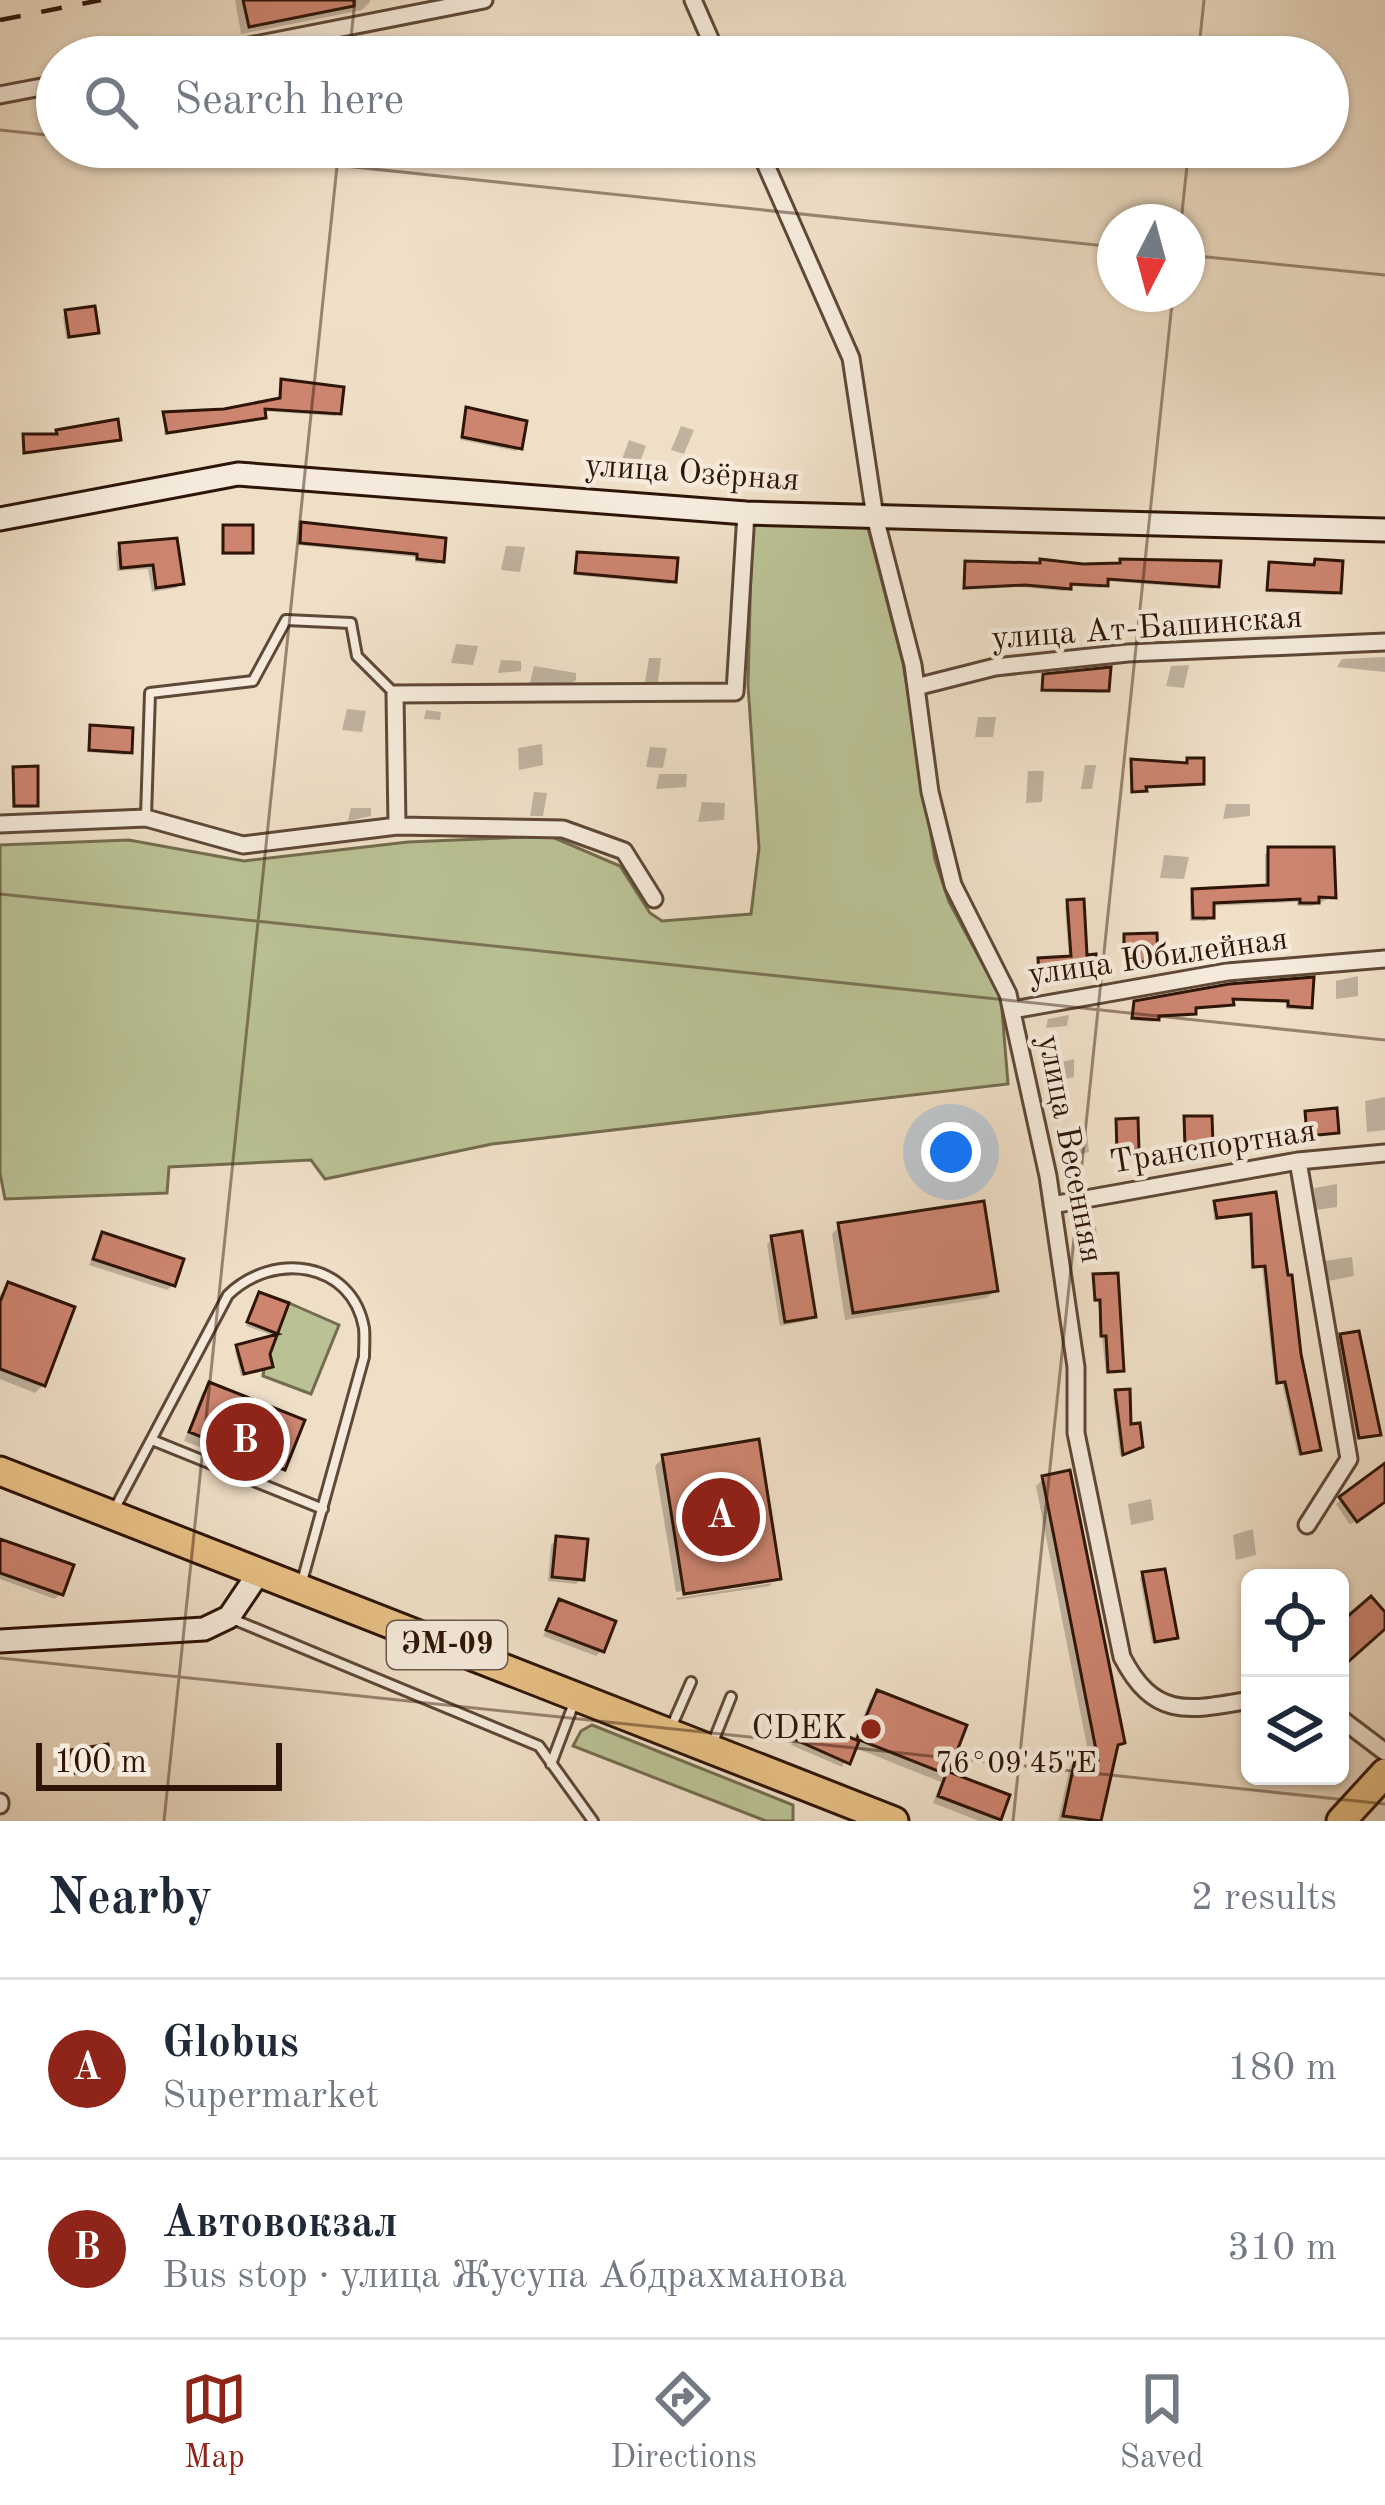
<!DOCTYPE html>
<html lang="en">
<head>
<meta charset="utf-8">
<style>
	body { margin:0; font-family:"Old Standard TT",serif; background:#f2f2f3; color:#1f2937 }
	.controls { position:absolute; right:36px; bottom:36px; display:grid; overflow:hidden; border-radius:18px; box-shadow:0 3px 9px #0004 }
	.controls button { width:108px; height:108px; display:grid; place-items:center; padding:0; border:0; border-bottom:3px solid #e0e1e3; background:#fff; color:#1f2937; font:60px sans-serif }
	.compass { position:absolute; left:1097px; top:204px; width:108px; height:108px; border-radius:50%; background:#fff; box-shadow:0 3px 9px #0004; rotate:186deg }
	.scale { position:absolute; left:36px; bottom:30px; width:246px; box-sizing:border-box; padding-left:12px; border:6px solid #2f1507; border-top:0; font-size:33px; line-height:42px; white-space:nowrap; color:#2f1507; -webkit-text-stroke:9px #f5eadb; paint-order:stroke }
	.you { position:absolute; left:951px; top:1152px; width:42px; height:42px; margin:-30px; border:9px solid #fff; border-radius:50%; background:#1a73e8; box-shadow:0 0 0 18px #1a73e833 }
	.badge { display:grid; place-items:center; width:78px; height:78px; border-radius:50%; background:#8f2418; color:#fff; font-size:39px; font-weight:700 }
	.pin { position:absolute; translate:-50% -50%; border:6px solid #fff; box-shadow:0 3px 12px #0006 }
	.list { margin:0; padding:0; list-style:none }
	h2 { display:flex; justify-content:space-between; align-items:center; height:156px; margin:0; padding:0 48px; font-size:51px }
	h2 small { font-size:39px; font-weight:400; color:#747a83 }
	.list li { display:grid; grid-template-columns:78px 1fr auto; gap:36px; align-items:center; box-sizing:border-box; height:180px; padding:0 48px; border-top:3px solid #e0e1e3 }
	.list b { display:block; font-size:45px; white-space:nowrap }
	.list p { margin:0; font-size:39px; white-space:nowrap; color:#747a83 }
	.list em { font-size:39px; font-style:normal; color:#747a83 }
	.icon { flex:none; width:66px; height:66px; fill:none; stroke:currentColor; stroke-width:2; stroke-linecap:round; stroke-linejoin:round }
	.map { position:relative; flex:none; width:1385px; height:1821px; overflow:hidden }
	.search { position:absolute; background:#fff; box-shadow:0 3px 9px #0004; left:36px; right:36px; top:36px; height:132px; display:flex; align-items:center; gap:30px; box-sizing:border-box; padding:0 42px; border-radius:66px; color:#747a83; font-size:45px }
	.sheet { height:516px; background:#fff }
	nav { display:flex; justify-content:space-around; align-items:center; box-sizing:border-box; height:168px; border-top:3px solid #e0e1e3; background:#fff; font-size:33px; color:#747a83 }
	nav a { display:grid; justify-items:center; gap:6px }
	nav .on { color:#8f2418 }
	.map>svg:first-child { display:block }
	.green { fill:#bac295; stroke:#746c4e; stroke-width:3 }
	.shadow { fill:#0003 }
	.building { fill:#cd8570; stroke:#2f1507; stroke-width:3 }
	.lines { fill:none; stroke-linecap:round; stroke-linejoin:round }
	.lane-casing { stroke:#5f4837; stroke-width:14 }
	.street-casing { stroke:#5f4837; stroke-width:21 }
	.secondary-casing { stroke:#2f1507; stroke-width:27 }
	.highway-casing { stroke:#2f1507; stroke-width:33 }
	.lane { stroke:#f5eadb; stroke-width:8 }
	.street { stroke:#f5eadb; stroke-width:15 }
	.secondary { stroke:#f5eadb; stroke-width:21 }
	.highway { stroke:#e8c084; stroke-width:27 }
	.rail { stroke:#2f1507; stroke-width:4.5; stroke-dasharray:21 21; stroke-linecap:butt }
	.ticks { fill:none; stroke:#2f1507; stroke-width:3; stroke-opacity:0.45 }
	.poi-dot { fill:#8f2418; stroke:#f5eadb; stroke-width:4.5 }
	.labels { text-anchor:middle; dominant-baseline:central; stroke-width:9; stroke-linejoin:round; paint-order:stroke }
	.shield { fill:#f5eadb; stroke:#6a5547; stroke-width:3 }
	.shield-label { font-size:30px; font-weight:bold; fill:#2f1507 }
	.street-label { font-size:33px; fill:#2f1507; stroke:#f5eadb }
	.poi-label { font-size:33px; fill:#2f1507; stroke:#f5eadb; text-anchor:end }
	.ticks-label { font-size:30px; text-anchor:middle; fill:#2f1507; stroke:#f5eadb; stroke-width:9; stroke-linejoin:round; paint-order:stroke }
</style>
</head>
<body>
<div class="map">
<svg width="1385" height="1821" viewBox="0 0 1385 1821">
	<rect width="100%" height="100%" fill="#efdfc7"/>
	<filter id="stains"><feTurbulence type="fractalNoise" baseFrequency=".00167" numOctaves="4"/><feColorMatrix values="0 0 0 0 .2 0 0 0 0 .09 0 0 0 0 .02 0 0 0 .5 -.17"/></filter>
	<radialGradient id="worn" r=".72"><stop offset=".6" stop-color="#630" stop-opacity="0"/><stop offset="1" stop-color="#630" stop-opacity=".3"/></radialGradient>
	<path class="green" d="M752,522L867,524L903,663L935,860L949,902L1001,998L1008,1084L492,1144L325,1179L311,1160L169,1167L167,1193L5,1199L0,1173V845L129,840L244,861L408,842L550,836L620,866L650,913L662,921L751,914L759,848L748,685Z
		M289,1303L339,1325L311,1394L263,1376L264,1369L273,1366L269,1353Z
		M592,1725L793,1805V1821H766L573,1746L581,1731Z"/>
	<path class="shadow" d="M235,0H370V2L362,10L241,34Z
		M66,313L96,332L66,339L63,316Z
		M282,382L339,413L335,416L262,411L260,420L164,435L165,415L225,412L278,402Z
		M467,410L519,448L516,451L461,440Z
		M681,426L694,430L684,454L671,450Z
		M57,433L117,439L22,454L25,437H53Z
		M629,440L646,446L635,475L618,470Z
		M302,525L443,541L441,561L437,564L415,562L416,557L298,545Z
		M225,528L250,552L247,555H221Z
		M174,541L181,583L176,588L152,592L148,569L117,571L116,551L121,546Z
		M506,546L525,547L520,572L501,570Z
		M579,555L673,581L670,584L574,575Z
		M1316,562L1338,592L1335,595L1266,592L1270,565Z
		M967,564L1216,586L1213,589L1105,581L1102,588L1070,586L1065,591L1020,587L962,590Z
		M456,644L478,646L473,665L451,663Z
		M1385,657V672L1337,667L1342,659Z
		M649,658H661L658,682H645Z
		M501,660L521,661V671L498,673Z
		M1189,665L1184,688L1166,686L1171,666Z
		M534,666L576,673V680L572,683H530Z
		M1045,677L1106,689L1103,693L1040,692Z
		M347,709L366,711L362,732L342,730Z
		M426,710L441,712L440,720L424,719Z
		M978,717H996L993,737H975Z
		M91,728L129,752L126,755L87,752Z
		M542,744L543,765L519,770L518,748Z
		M650,747L667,748L663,768L646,767Z
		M1188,761L1201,783L1197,786L1145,788L1140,793H1130L1132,762L1184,765Z
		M1085,765H1096L1092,789H1081Z
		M14,770L35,805L32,808H12Z
		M1028,771H1044L1042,802L1026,803Z
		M659,774H687L686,787L656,789Z
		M534,792L547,793L543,816H530Z
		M702,802L725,803L724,820L698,822Z
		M1226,804H1250V816L1223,819Z
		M351,808H371V816L348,821Z
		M1270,850L1333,897L1312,906H1297V902L1211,906L1207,921H1190V896L1194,892L1265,889V854Z
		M1164,855L1189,857L1184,879L1160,878Z
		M1069,903L1084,958L1094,969L1037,975L1039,961L1069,959L1065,906Z
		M1125,937L1155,960L1122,964Z
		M1358,976V996L1336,999V981Z
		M1311,980L1306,1010L1286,1009L1287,1003L1231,1001L1228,1007L1193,1009L1190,1016L1157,1018L1153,1022L1130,1020L1135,1003Z
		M1069,1015L1067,1026L1046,1028L1048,1019Z
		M1074,1059V1077L1058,1081L1057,1063Z
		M1385,1097V1130L1367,1132L1365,1101Z
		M1306,1114L1336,1132L1305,1138Z
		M1185,1119L1210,1143L1207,1147H1183Z
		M1117,1122L1136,1149L1133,1152L1115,1153Z
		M1087,1133L1089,1152L1069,1157L1067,1138Z
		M1337,1184V1207L1316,1210L1314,1188Z
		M1274,1195L1298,1354L1318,1449L1298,1456L1282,1383L1275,1385L1262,1267L1251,1268L1249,1215L1214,1220L1213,1207Z
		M840,1226L995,1290L987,1298L845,1320L832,1234Z
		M1096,1226L1098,1247L1085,1252L1082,1231Z
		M103,1235L173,1285L167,1290L89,1265Z
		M773,1239L812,1316L807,1321L780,1326L767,1244Z
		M1352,1257L1354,1276L1328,1281L1325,1261Z
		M1095,1277L1121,1370L1118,1373L1106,1374L1098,1302H1093Z
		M9,1285L43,1385L35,1393L0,1379V1295Z
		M257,1299L285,1305L274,1336L246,1326Z
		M1342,1336L1378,1434L1375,1437L1356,1439L1338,1340Z
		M238,1348L267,1354L270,1366L241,1376L235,1351Z
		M210,1385L283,1468L275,1476L184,1441L202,1393Z
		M1116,1393L1136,1449L1120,1456L1113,1396Z
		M663,1458L778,1578L773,1583V1577L676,1592L655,1466Z
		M1385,1467V1500L1350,1525L1336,1504Z
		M1043,1479L1121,1742L1113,1750L1098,1821H1058L1070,1766L1077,1759L1090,1762L1036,1486Z
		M1151,1499L1154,1520L1131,1525L1128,1504Z
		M1253,1529L1256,1555L1236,1560L1233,1535Z
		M557,1539L581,1579L576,1584L548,1581L551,1545Z
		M0,1542L61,1593L55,1599L0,1579Z
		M1143,1575L1174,1637L1171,1640L1152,1643L1140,1578Z
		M772,1583L770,1586L677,1600L676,1598Z
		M560,1602L601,1651L596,1656L543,1636Z
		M877,1693L964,1727L945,1774L1006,1797L996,1821H979L933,1803L941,1782L853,1747L842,1767L791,1745L804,1721L853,1742L870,1700Z
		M73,1753L108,1767L72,1775L70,1756Z"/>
	<path class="building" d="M243,0H354V6L249,27Z
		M95,306L99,333L69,337L65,310Z
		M281,379L344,387L341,414L265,409L266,418L167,433L163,412L224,409L280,398Z
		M466,407L527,421L522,449L462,437Z
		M118,419L121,440L24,453L23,434H57L56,430Z
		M301,522L446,538L444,562L417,559V554L300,543Z
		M223,525H253V553H223Z
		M177,538L184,584L156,588L153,565L121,568L119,543Z
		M577,552L678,558L676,582L575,573Z
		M1040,559L1083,564L1120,563V559L1221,561L1219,587L1108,579V586L1071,584V589L1025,585L964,588L965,561L1040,563Z
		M1315,559L1343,561L1341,593L1267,590L1269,562L1314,565Z
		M1111,667L1109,691L1042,690L1043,674Z
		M90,725L133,728L132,753L89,750Z
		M1187,758H1204V784L1146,787L1147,791L1132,792L1131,759L1187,763Z
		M38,766V806H14L13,767Z
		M1268,847H1334L1336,898L1319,897V903H1300V899L1214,903V918H1193L1192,889L1268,885Z
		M1084,899L1087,955L1096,954L1097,970L1039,974L1038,958L1071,956L1067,900Z
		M1157,933L1158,962H1124V934Z
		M1314,977L1312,1008L1288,1006V1001L1233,999L1234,1005L1196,1008V1014L1159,1016V1020L1132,1018L1134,1001L1229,984Z
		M1337,1108L1339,1133L1307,1136L1305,1111Z
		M1184,1116H1212L1213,1145L1185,1146Z
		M1138,1118L1139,1150L1117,1151L1116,1119Z
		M1276,1192L1288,1275H1292L1301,1354L1321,1450L1301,1454L1285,1382L1277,1383L1265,1266L1253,1267L1251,1214L1217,1218L1214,1201Z
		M984,1201L998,1291L853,1313L838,1223Z
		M802,1231L816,1317L785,1322L771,1236Z
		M102,1232L184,1259L175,1286L93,1259Z
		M1118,1273L1124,1371L1108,1372L1106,1336H1101L1100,1300H1095L1093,1274Z
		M8,1282L75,1307L45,1386L0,1369V1302Z
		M259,1292L289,1303L270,1354L273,1367L244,1374L236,1345L278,1334L247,1322Z
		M1359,1331L1381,1435L1359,1438L1340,1334Z
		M209,1382L305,1420L285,1470L189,1432Z
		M1130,1389L1131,1424L1140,1423L1143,1447L1123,1455L1115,1390Z
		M759,1439L781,1579L684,1594L662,1455Z
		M1385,1463V1502L1357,1522L1339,1497Z
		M1070,1470L1125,1743L1118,1745L1101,1821L1063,1816L1076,1755L1098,1760L1042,1476Z
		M556,1536L588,1539L584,1580L552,1577Z
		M0,1539L74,1565L63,1595L0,1573Z
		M1165,1569L1178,1638L1155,1642L1142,1572Z
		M1371,1596L1385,1612V1629L1340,1669V1623Z
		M559,1599L616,1621L604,1652L546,1630Z
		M877,1690L967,1725L949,1772L1010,1795L1001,1820L938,1796L946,1774L857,1739Z
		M803,1718L859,1741L850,1764L794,1739Z
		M108,1744L112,1768L75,1773L71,1750Z"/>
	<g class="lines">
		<g class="lane-casing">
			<path id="lane" d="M146,816L150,693L253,681L286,620L351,623L357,656L394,693
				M152,1440L323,1509
				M115,1508L228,1295C273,1251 352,1261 364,1328C365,1337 364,1348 364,1357L301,1585
				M230,1618L539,1746L593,1821
				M670,1730L691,1682
				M713,1742L731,1697
				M551,1764L574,1703"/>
		</g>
		<g class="street-casing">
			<path id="street" d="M693,0L718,57
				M194,57L484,0
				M0,95L57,84
				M758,147L851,358L875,517L913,665L930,792L953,885L1008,994L1048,1176L1076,1367V1433L1122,1657C1154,1719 1188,1711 1250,1700
				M916,687L995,667L1128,653L1385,642
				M0,824L146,818L243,845L397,826L563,829L624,851L654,899
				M397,826L395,694L735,692L746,513
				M1012,1010L1227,972L1385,959
				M1298,1161L1349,1459L1307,1525
				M1052,1205L1298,1161L1385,1153
				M1340,1718L1385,1752
				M0,1802V1805"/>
		</g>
		<g class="secondary-casing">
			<path id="secondary" d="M0,519L238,474L746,513L1385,530
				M0,1641L204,1629L229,1617L260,1571"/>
		</g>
		<g class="highway-casing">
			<path id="highway" d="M0,1471L894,1821
				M1341,1821L1385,1773"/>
		</g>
		<use href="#lane" class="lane"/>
		<use href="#street" class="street"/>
		<use href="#secondary" class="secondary"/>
		<use href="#highway" class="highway"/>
		<path class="rail" d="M0,20L101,0"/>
	</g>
	<path class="ticks" d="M349,57L355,0M1198,57L1204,0M0,130L57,136M164,147L1115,247M1181,222L1189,147M1187,255L1385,275M0,894L1385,1040M0,1658L1385,1804M164,1821L339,147M1013,1821L1173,294"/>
	<circle class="poi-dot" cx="871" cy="1729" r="12"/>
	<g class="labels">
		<rect class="shield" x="387" y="1621" width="120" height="48" rx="9"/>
		<g class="shield-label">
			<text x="447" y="1645">ЭМ-09</text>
		</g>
		<g class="street-label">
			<text transform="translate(692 474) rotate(4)">улица Озёрная</text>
			<text transform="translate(1147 629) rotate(-4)">улица Ат-Башинская</text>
			<text transform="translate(1158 958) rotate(-8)">улица Юбилейная</text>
			<text transform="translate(1213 1148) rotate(-9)">Транспортная</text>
			<text transform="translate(1069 1149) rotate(79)">улица Весенняя</text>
		</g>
		<g class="poi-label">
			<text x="847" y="1729">CDEK</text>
		</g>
	</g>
	<g class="ticks-label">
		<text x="1016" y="1772">76°09'45"E</text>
	</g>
	<rect width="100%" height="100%" filter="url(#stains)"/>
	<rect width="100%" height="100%" fill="url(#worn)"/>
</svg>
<div class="controls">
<button><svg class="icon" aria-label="locate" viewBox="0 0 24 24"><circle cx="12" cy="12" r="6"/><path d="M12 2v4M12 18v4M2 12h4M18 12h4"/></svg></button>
<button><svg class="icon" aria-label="layers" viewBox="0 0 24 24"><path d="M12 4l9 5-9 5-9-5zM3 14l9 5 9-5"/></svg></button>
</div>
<svg class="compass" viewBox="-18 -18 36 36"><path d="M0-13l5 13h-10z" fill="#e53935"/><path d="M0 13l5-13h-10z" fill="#747a83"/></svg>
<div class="scale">100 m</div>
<div class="you"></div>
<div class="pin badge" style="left:721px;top:1517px">A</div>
<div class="pin badge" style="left:245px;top:1442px">B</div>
<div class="search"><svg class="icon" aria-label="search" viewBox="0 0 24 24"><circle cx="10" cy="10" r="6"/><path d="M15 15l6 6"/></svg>Search here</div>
</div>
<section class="sheet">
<h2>Nearby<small>2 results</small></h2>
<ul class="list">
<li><span class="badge">A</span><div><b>Globus</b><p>Supermarket</p></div><em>180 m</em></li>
<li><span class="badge">B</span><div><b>Автовокзал</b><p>Bus stop · улица Жусупа Абдрахманова</p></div><em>310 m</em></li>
</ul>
</section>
<nav>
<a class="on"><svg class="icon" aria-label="map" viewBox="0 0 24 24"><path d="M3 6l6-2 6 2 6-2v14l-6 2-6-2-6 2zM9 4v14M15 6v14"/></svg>Map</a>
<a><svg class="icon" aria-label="directions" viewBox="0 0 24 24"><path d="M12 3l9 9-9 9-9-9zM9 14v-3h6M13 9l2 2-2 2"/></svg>Directions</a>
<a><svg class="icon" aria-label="saved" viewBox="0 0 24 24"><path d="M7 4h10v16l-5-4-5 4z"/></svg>Saved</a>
</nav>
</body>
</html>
